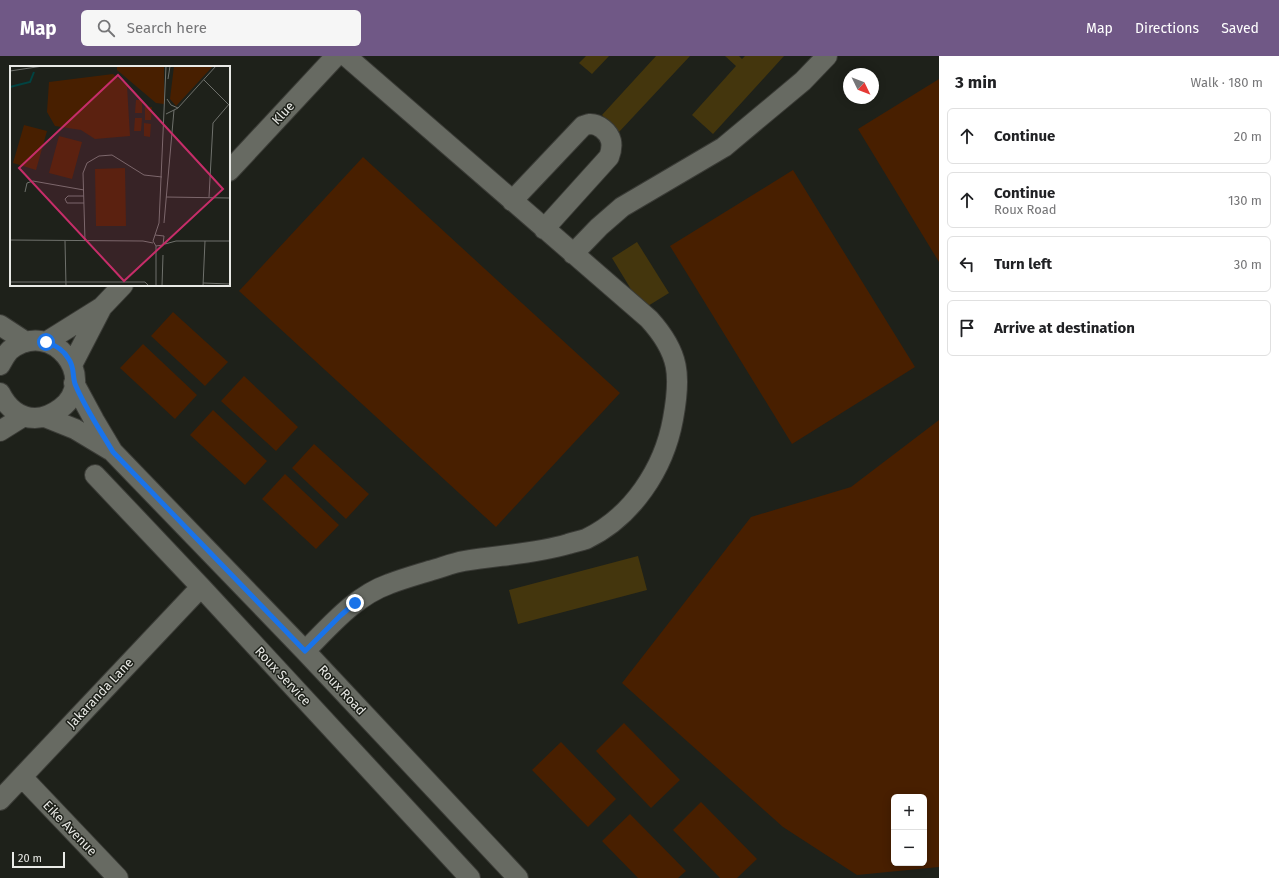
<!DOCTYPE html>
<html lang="en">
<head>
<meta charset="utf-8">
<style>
	body { margin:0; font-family:"Fira Sans",sans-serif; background:#f6f6f6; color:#202124 }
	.controls { position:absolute; right:12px; bottom:12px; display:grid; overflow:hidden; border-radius:6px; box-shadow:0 2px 10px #0003 }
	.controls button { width:36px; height:36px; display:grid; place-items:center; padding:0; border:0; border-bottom:1px solid #e0e0e0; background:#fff; color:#202124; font:20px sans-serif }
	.compass { position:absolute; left:843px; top:12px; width:36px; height:36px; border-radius:50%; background:#fff; box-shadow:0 2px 10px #0003; rotate:133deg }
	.scale { position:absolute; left:12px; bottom:10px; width:53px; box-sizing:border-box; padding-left:4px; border:2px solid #e9eae6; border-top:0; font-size:11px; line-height:14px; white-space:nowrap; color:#e9eae6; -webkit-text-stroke:3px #1e211a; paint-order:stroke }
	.stop { position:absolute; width:12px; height:12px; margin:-9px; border:3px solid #1a73e8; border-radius:50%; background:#fff }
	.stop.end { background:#1a73e8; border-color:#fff; box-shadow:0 1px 4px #0008 }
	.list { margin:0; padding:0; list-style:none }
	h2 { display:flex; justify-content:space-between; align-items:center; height:52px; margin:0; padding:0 16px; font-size:17px }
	h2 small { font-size:13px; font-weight:400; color:#757577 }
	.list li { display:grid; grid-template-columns:26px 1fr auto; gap:12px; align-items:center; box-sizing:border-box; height:56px; margin:0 8px 8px; padding:0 8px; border:1px solid #e0e0e0; border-radius:6px }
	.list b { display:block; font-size:15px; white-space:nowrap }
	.list p { margin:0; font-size:13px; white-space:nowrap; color:#757577 }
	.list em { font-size:13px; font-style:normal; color:#757577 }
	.icon { flex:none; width:22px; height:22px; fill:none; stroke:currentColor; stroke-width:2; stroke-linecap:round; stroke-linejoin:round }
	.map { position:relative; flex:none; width:939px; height:822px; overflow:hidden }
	header { display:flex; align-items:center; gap:24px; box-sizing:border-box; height:56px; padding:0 20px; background:#705886; color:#fff }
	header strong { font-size:19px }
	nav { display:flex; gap:22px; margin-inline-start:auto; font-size:14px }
	.search { width:280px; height:36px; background:#f6f6f6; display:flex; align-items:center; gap:10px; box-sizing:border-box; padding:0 14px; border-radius:6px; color:#757577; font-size:15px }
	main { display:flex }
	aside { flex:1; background:#fff }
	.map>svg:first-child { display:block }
	.grass { fill:#481f00; fill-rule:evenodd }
	.building { fill:#44360d }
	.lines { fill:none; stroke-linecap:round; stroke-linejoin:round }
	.minor-casing { stroke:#3a3b36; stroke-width:22 }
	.minor { stroke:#676a62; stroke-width:20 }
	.route { stroke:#1a73e8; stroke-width:5 }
	.labels { text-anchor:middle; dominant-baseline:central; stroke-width:3; stroke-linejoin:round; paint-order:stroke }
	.street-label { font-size:13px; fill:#e9eae6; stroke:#1e211a }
	.inset-river { fill:none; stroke:#014342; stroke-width:2 }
	.inset-road { fill:none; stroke:#6f716c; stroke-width:1 }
	.view { fill:#c62d69; fill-opacity:0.15; stroke:#c62d69; stroke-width:2 }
	.inset-edge { fill:none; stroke:#e9eae6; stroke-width:2 }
</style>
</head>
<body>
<header>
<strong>Map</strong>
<div class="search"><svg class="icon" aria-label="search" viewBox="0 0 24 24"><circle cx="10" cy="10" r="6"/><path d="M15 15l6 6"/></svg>Search here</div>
<nav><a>Map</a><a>Directions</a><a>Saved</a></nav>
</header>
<main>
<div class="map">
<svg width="939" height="822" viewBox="0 0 939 822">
	<rect width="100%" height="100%" fill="#1e211a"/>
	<path class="grass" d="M939,23V206L858,73Z
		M363,101L620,337L496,471L239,235Z
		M793,114L915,311L792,388L670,190Z
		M173,256L228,306L205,330L151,280Z
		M143,288L197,339L175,363L120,312Z
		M244,320L298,371L276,395L221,345Z
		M213,354L267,405L245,429L190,379Z
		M939,364V811L857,819L783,771L622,627L751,461L851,431ZM894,741H924V807H894Z
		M314,388L369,438L346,463L292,412Z
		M285,418L339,469L316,493L262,443Z
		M624,667L680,724L651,752L596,695Z
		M561,686L616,743L588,771L532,714Z
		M701,746L757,803L737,822H720L673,774Z
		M630,758L686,815L678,822H638L602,785Z"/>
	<path class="building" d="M586,0H609L592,18L579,7Z
		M656,0H690L619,76L602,59Z
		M725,0H739L742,3L745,0H784L713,78L692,59L736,10Z
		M637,186L669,237L643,253L612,202Z
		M638,500L647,534L518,568L509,534Z"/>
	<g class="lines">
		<g class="minor-casing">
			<path id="minor" d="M229,115L336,0
				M512,145L583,70C584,70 588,68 589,68C598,67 609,76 611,85C612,90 611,96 609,101L544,173
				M573,198L599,171L622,151L724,91L803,25L827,0
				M0,269L26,286
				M46,286L102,251L123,229
				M0,309C3,304 6,298 10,294C53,261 99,323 61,352C53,358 45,362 35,362C19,362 7,351 0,337
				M72,309L102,251
				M74,327L94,364L113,396L305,595L518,822
				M45,361L75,373L110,394
				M0,375L24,360
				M95,419L201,531L470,822
				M305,595C330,570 355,540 389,528C402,523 416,519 429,515C441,512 452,507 464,505C499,499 535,498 568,488C574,486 580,485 586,483C632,461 664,413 673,363C681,320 680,297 649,263L346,0
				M22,721L118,822
				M0,744L201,531"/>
		</g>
		<use href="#minor" class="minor"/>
	</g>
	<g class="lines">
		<path class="route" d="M46,286C55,289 63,293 68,302C75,311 72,319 75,328C85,352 100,374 113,396L305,595L340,560L355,547"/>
	</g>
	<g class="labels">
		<g class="street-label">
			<text transform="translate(283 57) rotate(-47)">Klue</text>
			<text transform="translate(283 620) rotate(47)">Roux Service</text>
			<text transform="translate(342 634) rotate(47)">Roux Road</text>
			<text transform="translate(100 637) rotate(-47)">Jakaranda Lane</text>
			<text transform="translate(70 772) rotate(46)">Eike Avenue</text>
		</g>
	</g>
	<g transform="translate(10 10)">
		<rect width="220" height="220" fill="#1e211a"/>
		<path d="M107,0H154V38L146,37L107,4ZM164,0H203L166,40L160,33ZM103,8L117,20L120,70L85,73L71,64L45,60L37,46L39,16ZM126,34H132V47H125ZM135,41H142L141,54H135ZM125,52H132L131,65H124ZM134,57L141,58L140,71L134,70ZM14,59L37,65L26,104L3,97ZM49,70L72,76L62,113L39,107ZM115,102L116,160H86L85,103Z" fill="#481f00"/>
		<path class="inset-river" d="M0,21L20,16L24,6"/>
		<path class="inset-road" d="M0,5L33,0M158,13L160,0M194,14L220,40M157,33L161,39L168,42M156,48L168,42L206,0M15,126L17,117L23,115L74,124M74,130H58L55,133L57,137H74M156,131L220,132M199,131L203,57L220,37M154,157L164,44M145,169L154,170L153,179L146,180L143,175L149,157L156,0M0,174L133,175L143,177M55,175L56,220M75,175L73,107L77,97L89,90L102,89L134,109L152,111M155,178L166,175H220M146,180V220M0,216H135L139,220M193,217L220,218M152,220L153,189M193,220L195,175"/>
		<path class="view" d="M108,9L213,123L114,215L9,102Z"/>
		<rect width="220" height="220" class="inset-edge"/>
	</g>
</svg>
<div class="controls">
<button>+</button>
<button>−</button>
</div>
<svg class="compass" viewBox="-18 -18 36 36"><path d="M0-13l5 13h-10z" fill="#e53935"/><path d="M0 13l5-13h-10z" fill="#757577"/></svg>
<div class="scale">20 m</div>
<div class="stop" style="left:46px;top:286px"></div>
<div class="stop end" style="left:355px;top:547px"></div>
</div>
<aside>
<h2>3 min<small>Walk · 180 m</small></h2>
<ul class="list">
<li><svg class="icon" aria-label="ahead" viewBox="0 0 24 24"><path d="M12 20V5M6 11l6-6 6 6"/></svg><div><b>Continue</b></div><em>20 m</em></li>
<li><svg class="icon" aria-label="ahead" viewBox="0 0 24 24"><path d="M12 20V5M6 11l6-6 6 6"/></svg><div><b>Continue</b><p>Roux Road</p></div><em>130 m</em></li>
<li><svg class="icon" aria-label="left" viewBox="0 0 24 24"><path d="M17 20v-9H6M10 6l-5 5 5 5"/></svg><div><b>Turn left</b></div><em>30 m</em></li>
<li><svg class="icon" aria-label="arrive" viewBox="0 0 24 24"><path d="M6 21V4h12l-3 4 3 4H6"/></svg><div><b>Arrive at destination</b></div></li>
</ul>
</aside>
</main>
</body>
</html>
